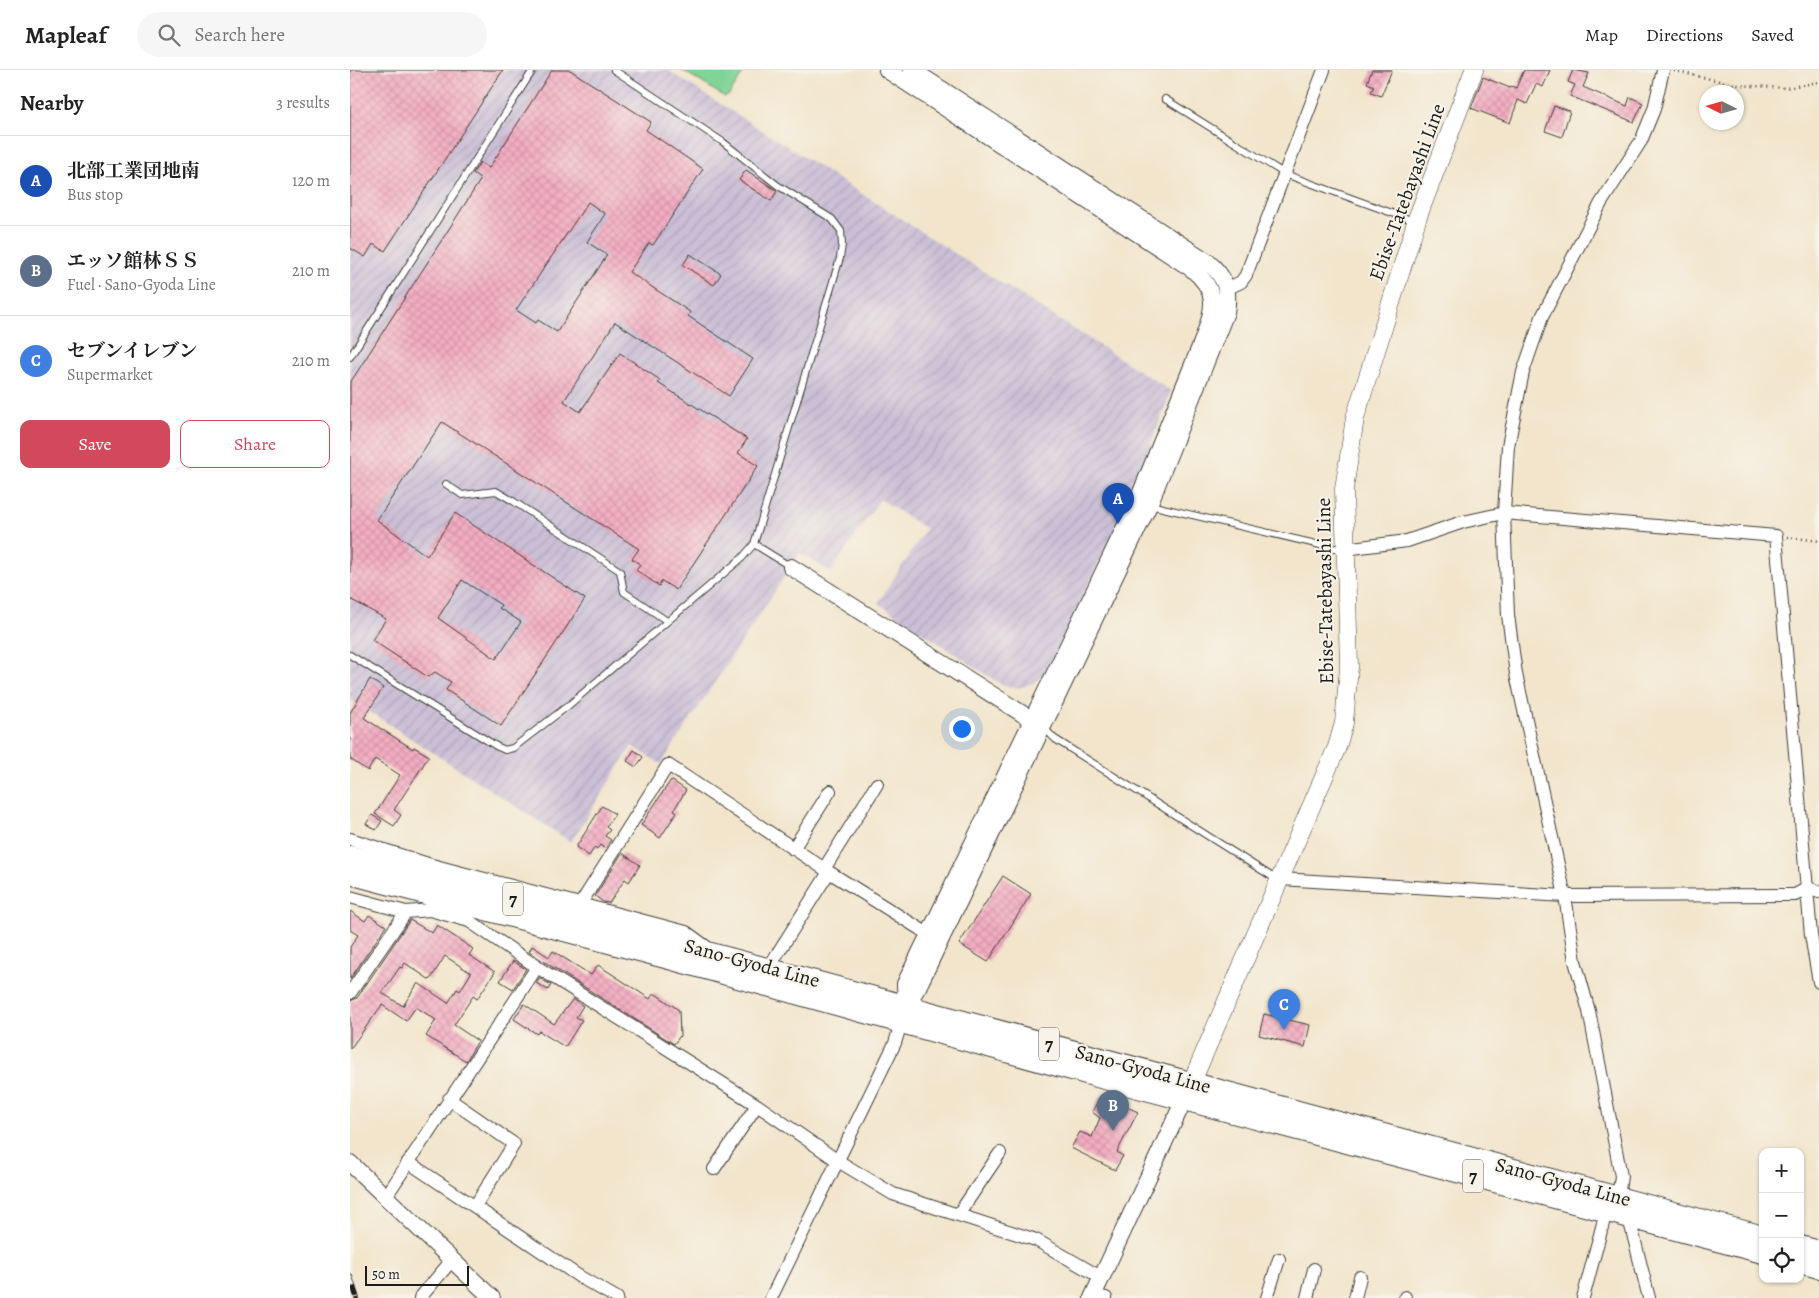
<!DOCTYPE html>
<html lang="en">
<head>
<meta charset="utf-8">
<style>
	body { margin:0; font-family:Alegreya,"Noto Serif JP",serif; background:#f6f6f6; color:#222 }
	.controls { position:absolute; right:15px; bottom:15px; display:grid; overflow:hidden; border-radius:10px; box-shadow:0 1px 4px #0004 }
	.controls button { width:45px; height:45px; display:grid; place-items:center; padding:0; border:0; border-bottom:1px solid #e0e0e0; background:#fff; color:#222; font:25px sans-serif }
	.compass { position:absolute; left:1349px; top:15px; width:45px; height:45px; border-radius:50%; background:#fff; box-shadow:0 1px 4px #0004; rotate:275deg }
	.scale { position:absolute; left:15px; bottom:12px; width:104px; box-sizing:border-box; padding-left:5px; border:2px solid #1c1c1c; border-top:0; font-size:14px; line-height:18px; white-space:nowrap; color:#1c1c1c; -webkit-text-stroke:4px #f7f3e8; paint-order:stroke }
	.you { position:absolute; left:611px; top:658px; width:18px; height:18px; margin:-12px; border:4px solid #fff; border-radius:50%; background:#1a73e8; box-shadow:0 0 0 8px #1a73e833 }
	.badge { display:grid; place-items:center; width:32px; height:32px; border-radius:50%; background:#d1495b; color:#fff; font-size:16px; font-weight:700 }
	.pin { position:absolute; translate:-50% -41px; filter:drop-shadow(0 1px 2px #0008) }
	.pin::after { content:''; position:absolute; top:26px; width:18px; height:15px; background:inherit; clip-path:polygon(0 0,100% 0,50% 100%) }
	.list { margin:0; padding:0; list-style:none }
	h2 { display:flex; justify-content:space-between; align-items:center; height:65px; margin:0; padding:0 20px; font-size:21px }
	h2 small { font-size:16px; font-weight:400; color:#767676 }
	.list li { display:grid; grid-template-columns:32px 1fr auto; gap:15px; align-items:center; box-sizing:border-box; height:90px; padding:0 20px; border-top:1px solid #e0e0e0 }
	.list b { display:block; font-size:19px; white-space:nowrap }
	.list p { margin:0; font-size:16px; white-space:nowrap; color:#767676 }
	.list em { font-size:16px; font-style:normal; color:#767676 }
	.actions { display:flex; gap:10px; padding:15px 20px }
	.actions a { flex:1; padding:11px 0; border:1px solid #d1495b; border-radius:10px; text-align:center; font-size:18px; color:#d1495b }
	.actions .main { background:#d1495b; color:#fff }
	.icon { flex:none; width:28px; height:28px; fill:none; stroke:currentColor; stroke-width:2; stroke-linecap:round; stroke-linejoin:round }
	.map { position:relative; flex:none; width:1469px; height:1228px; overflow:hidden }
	header { display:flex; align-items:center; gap:30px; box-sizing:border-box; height:70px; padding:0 25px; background:#fff; border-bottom:1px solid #e0e0e0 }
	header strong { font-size:24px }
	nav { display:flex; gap:28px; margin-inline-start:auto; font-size:18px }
	.search { width:350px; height:45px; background:#f6f6f6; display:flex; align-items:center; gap:12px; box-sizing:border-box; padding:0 18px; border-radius:28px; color:#767676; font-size:19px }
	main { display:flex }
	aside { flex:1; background:#fff }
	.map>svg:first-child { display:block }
	.industrial { fill:url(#industrial-furrows) }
	.green { fill:#80d496; stroke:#4e7859 }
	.building { fill:url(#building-cross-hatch); fill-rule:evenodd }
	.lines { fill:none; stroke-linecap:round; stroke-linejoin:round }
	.service-casing { stroke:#3c3a36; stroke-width:8 }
	.minor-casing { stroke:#3c3a36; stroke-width:14 }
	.tertiary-casing { stroke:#3c3a36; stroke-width:18 }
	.secondary-casing { stroke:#3c3a36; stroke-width:19 }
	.primary-casing { stroke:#3c3a36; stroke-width:22 }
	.path { stroke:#3c3a36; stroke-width:2.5; stroke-dasharray:1 4; stroke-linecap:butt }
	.service { stroke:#fff; stroke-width:6 }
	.minor { stroke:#fff; stroke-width:12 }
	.tertiary { stroke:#fff; stroke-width:16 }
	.secondary { stroke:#fff; stroke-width:18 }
	.primary { stroke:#fff; stroke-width:20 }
	.rail-casing { stroke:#1c1c1c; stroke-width:5.5 }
	.rail { stroke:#f7f3e8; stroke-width:4; stroke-dasharray:11; stroke-linecap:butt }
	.labels { text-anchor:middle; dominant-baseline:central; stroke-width:4; stroke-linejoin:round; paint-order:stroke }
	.shield { fill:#f7f3e8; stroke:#5e5c59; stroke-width:1 }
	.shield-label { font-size:19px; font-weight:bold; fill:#1c1c1c }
	.street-label { font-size:20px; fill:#1c1c1c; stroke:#f7f3e8 }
</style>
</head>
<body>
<header>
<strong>Mapleaf</strong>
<div class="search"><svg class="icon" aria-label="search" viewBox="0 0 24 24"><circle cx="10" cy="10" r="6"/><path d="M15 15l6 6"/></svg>Search here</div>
<nav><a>Map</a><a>Directions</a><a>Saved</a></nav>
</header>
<main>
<aside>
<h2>Nearby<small>3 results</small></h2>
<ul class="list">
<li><span class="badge" style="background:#1a4fb4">A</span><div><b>北部工業団地南</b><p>Bus stop</p></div><em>120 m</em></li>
<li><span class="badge" style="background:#5c6f8a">B</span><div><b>エッソ館林ＳＳ</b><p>Fuel · Sano-Gyoda Line</p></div><em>210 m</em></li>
<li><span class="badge" style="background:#3f7fe0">C</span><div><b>セブンイレブン</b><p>Supermarket</p></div><em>210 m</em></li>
</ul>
<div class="actions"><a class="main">Save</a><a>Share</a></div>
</aside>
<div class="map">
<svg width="1469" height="1228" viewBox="0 0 1469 1228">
	<defs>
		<pattern id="industrial-furrows" width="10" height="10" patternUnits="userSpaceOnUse" patternTransform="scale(1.25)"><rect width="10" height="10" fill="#cabfd6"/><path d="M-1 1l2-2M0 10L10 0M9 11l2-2" fill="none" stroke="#ada4b7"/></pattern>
		<pattern id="building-cross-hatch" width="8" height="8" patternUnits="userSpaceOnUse" patternTransform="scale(1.25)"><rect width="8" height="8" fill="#f3adc2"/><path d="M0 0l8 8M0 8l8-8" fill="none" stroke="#d094a6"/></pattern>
	</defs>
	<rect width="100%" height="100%" fill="#f7f3e8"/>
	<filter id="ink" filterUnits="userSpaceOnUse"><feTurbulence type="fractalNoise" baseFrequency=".02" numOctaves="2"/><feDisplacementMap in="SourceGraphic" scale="10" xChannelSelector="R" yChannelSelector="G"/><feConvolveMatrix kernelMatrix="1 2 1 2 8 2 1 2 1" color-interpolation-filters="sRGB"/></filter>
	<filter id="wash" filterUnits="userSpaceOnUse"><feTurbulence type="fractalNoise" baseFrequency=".0096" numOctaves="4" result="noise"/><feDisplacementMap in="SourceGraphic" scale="20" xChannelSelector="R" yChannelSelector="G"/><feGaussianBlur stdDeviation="1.12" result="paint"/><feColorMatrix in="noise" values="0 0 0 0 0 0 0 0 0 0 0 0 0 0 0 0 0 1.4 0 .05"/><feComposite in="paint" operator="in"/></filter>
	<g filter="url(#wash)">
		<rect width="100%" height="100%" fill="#f2e5cc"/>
		<path class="industrial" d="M0,0H317L821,321L783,421L696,603L683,613L668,618L652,615L528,533L576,459L530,429L481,502L450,483L311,694L282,676L221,772L0,629Z"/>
		<path class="green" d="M332,0H395L379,25L375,27Z"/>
		<g id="blocks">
			<path class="building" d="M0,0H153L35,181L23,174L15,187L0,178Z
				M202,0H220L293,47L301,52L296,60L353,99L303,175L299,173L279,202L340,242L338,246L403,289L379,326L265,252L214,331L230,342L270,283L310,310L308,313L397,369L388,383L408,396L326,520L312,511L309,516L286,500L290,494L282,489L289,479L92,352L27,450L77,486L105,443L235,529L151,656L96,620L101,612L85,602L78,607L22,570L36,549L0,529V313L131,109L123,103L128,96L130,92L139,98ZM238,132L255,144L237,172L257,185L207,262L188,250L186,253L166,240ZM112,510L151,535L149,538L171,552L146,589L88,548Z
				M1022,0H1042L1031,26L1021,22L1024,16L1017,13Z
				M1174,0H1200L1193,17L1186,14L1177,34L1168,30L1160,53L1121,38L1133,7L1160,18L1161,16L1166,18Z
				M1223,0L1239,3L1233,17L1277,36L1280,27L1293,33L1284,52L1220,26L1225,15L1218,12Z
				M1204,36L1220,41L1212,67L1195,61Z
				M396,100L427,121L421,131L389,110Z
				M340,184L371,204L364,215L333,195Z
				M20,609L33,618L14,648L63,679L64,677L79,686L44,740L51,745L44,756L25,744L50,705L25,689L18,701L0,689V643Z
				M284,680L293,687L286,697L277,691Z
				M321,710L336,720L324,740L327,742L310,768L291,755Z
				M252,736L265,744L256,757L260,760L255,766L261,770L255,779L250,775L247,779L245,777L239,786L226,777Z
				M22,745L32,751L26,760L16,754Z
				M272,783L290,795L279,812L275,809L259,833L253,832L245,826Z
				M653,806L681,824L638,892L609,874Z
				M0,841L15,851L19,845L36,856L0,909V877L8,865L0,860Z
				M60,850L82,863L87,855L123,879L119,885L145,902L127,929L123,926L104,955L128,971L116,991L76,966L86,950L66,937L56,951L32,935L0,979V931L7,928ZM95,886L121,903L110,921L107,919L98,933L68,913L53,936L32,923L50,897L52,898L55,893L80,910Z
				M182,876L199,887L203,881L241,905L248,895L300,929L304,923L329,940L330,966L324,974L179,882Z
				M163,891L176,899L163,919L150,911Z
				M189,908L201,915L198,920L186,913Z
				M223,929L233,936L226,947L232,950L215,977L189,961L187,964L164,949L174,934L204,954Z
				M914,944L960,955L955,977L909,965Z
				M751,1025L788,1042L767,1082L773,1086L765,1100L721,1078L730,1062L742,1067L750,1048L742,1042Z"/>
		</g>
	</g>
	<g filter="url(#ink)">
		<use href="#blocks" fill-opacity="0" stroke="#3c3a36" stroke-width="1"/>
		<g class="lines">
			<g class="service-casing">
				<path id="service" d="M815,29L935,104L1064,151
					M0,287L183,0
					M96,414L112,425L146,421L163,431L270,501L274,522L317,551
					M800,435L983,478L995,479
					M404,474L441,497
					M0,585L146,676L155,680L163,678L219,635L392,488L404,474L490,188L492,175L491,161L482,149L427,115L373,72L264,0
					M694,658L705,669L921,806L929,809"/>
			</g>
			<g class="minor-casing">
				<path id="minor" d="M878,218L891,212L896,205L974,0
					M995,479L1057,471L1113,452L1154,443L1426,466L1461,865L1469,912
					M0,769L78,794L336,862L358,878
					M443,779L480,721
					M474,799L527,714
					M930,809L1215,826L1445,825L1458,818L1469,822
					M0,827L56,842
					M231,833L318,695L479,802L586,869
					M419,897L479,802
					M0,923L56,842L80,840L119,851L187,897L407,1035L488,1091L543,1124L686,1170L752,1208
					M99,1029L164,1074L125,1136
					M58,1092L230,1207L267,1228
					M364,1099L407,1035
					M1268,1127L1271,1106L1239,941L1225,891L1215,826L1166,604L1158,545L1154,443L1158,376L1173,302L1192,247L1251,133L1291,71L1304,39L1313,0
					M35,1128L187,897
					M608,1145L650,1083
					M1279,1148L1299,1228
					M744,1225L756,1228
					M70,1228L102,1190
					M421,1228L545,973L551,953
					M917,1228L929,1189
					M957,1228L964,1199
					M1005,1228L1010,1207
					M1055,1228V1227
					M1233,1228L1256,1142"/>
			</g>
			<g class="tertiary-casing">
				<path id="tertiary" d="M537,0L842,199C871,223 863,240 852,272L788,430L555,914L556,935L553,947
					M441,497L690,655
					M556,935L568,917L799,435L876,242C880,220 875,207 858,192L562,0
					M0,1093L142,1228
					M742,1228L834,1030"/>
			</g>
			<g class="secondary-casing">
				<path id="secondary" d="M837,1023L987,677L994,653L999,597L994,419L1005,348L1068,146L1124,0"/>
			</g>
			<g class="primary-casing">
				<path id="primary" d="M0,786L1413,1166
					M0,804L323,890L758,1010L1413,1183
					M1450,1176L1469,1181
					M1450,1193L1469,1198"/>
			</g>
			<path class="path" d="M1324,1L1388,15L1436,18L1469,12
				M1437,467L1469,471"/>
			<use href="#service" class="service"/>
			<use href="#minor" class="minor"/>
			<use href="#tertiary" class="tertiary"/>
			<use href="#secondary" class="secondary"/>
			<use href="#primary" class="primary"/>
			<g class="rail-casing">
				<path id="rail" d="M0,1206L7,1228"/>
			</g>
			<use href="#rail" class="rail"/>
		</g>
	</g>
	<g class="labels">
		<g class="shield">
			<rect x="153" y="812.5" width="20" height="33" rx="4"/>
			<rect x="689" y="957.5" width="20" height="33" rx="4"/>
			<rect x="1113" y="1089.5" width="20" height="33" rx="4"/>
		</g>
		<g class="shield-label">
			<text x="163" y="829">7</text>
			<text x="699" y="974">7</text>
			<text x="1123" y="1106">7</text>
		</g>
		<g class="street-label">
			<text transform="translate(1057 122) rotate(-70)">Ebise-Tatebayashi Line</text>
			<text transform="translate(975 521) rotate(-91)">Ebise-Tatebayashi Line</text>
			<text transform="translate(402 893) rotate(15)">Sano-Gyoda Line</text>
			<text transform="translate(793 999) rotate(15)">Sano-Gyoda Line</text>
			<text transform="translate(1213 1112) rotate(15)">Sano-Gyoda Line</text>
		</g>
	</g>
</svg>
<div class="controls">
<button>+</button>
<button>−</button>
<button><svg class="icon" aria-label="locate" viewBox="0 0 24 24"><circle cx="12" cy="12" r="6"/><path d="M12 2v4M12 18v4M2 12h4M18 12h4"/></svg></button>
</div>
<svg class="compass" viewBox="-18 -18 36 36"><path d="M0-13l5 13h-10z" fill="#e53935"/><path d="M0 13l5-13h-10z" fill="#767676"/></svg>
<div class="scale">50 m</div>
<div class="you"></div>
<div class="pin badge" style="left:768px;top:454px;background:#1a4fb4">A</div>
<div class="pin badge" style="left:763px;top:1061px;background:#5c6f8a">B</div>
<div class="pin badge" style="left:934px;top:960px;background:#3f7fe0">C</div>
</div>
</main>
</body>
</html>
